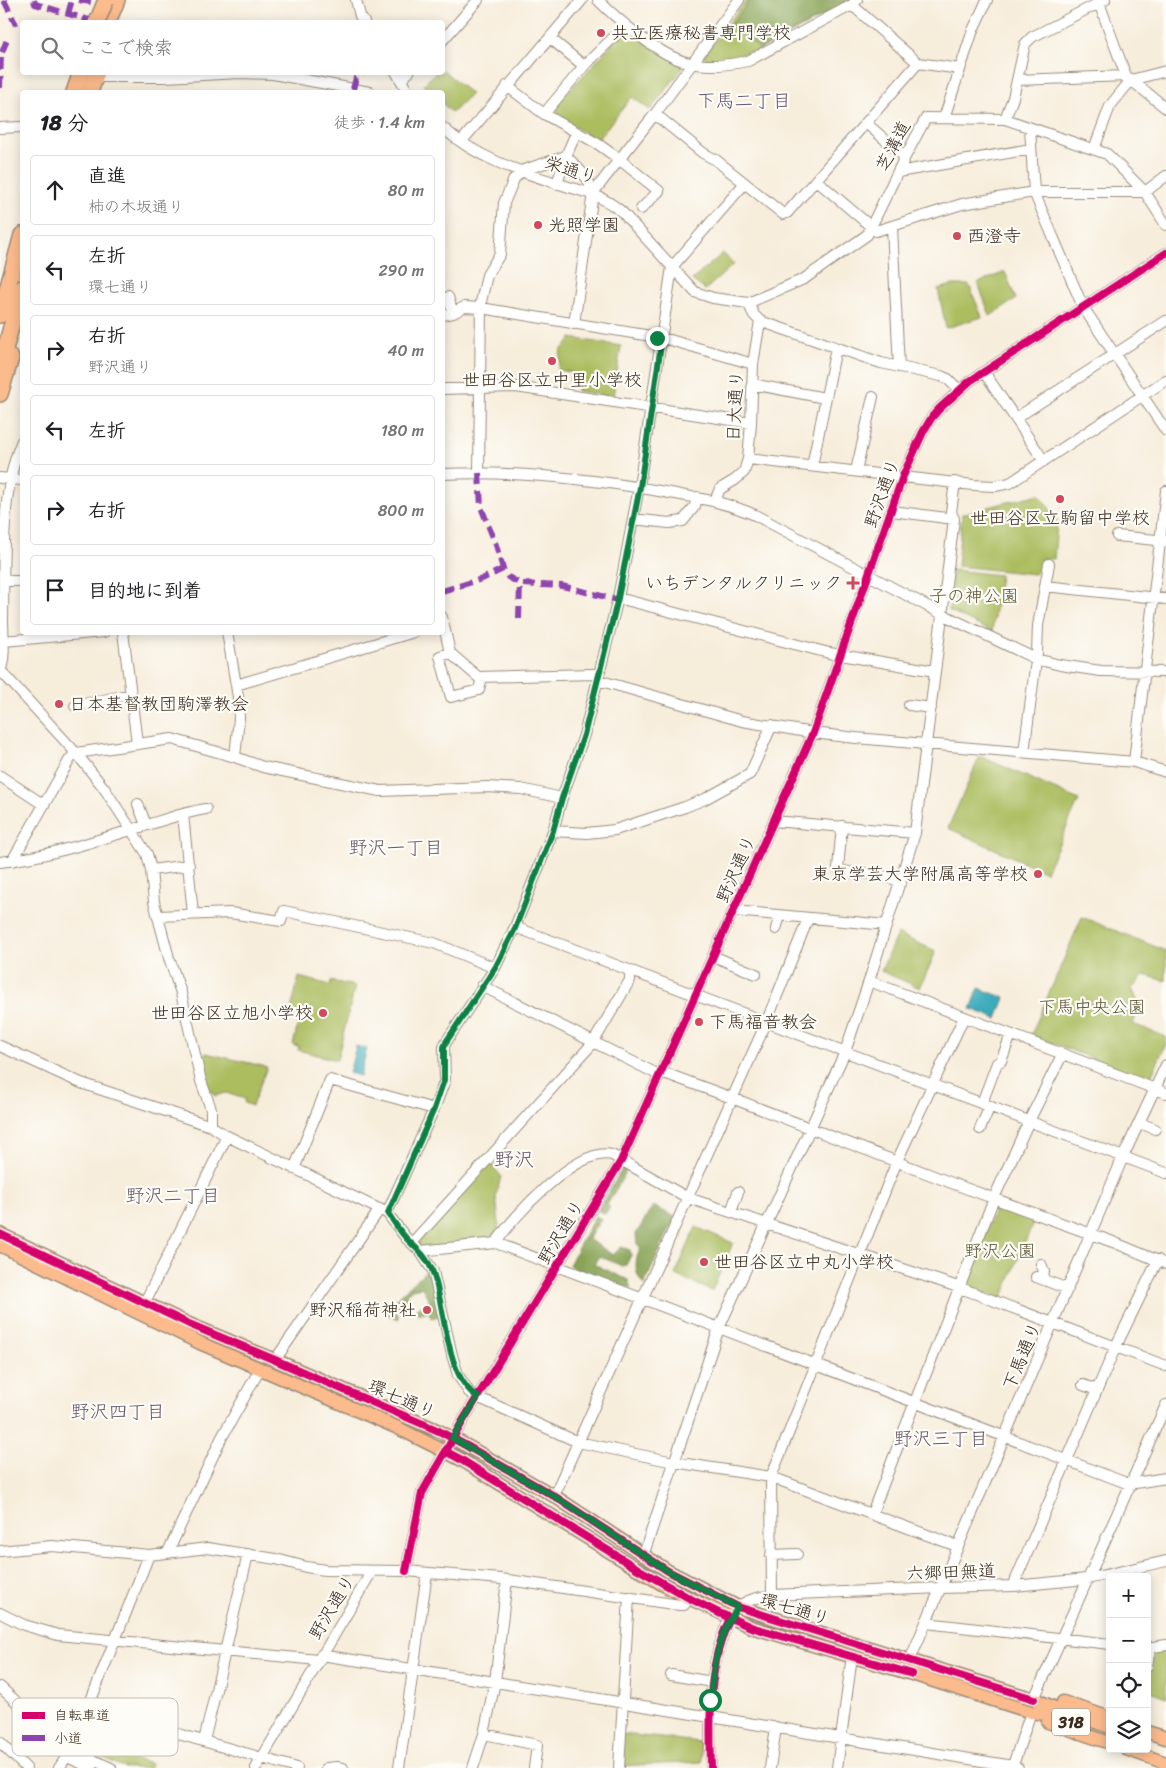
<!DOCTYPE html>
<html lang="ja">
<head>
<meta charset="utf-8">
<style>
	body { margin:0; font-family:Sriracha,"Klee One",sans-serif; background:#f6f6f6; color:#202124 }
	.controls { position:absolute; right:15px; bottom:15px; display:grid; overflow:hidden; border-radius:5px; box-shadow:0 2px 12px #0003 }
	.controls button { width:45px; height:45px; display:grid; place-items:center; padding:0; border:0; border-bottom:1px solid #e0e0e0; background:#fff; color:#202124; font:25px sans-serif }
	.stop { position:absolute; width:15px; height:15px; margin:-11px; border:4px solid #0b8043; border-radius:50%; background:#fff }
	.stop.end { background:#0b8043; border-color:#fff; box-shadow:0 1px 5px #0008 }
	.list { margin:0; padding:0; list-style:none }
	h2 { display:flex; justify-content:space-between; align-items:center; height:65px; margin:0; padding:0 20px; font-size:21px }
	h2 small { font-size:16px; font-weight:400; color:#757577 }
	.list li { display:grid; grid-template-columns:32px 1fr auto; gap:15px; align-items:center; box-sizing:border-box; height:70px; margin:0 10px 10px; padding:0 10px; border:1px solid #e0e0e0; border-radius:5px }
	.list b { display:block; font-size:19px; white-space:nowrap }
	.list p { margin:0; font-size:16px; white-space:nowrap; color:#757577 }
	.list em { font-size:16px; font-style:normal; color:#757577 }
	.icon { flex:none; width:28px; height:28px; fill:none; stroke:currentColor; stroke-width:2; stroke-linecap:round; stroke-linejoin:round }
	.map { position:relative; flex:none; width:1166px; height:1768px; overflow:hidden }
	.search { position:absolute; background:#fff; box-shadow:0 2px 12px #0003; left:20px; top:20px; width:425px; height:55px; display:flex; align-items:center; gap:12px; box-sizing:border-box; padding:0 18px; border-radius:5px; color:#757577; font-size:19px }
	.panel { position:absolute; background:#fff; box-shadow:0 2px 12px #0003; left:20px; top:90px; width:425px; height:545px; border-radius:5px }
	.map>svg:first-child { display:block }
	.green { fill:#acbd60; stroke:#74743f }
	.forest { fill:#89a456; stroke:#62673a }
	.water { fill:#3baaba; stroke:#3b6a6c }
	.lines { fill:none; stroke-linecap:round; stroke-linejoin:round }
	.minor-casing { stroke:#998c7c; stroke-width:12 }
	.major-casing { stroke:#998c7c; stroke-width:15 }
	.highway-casing { stroke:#998c7c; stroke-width:18 }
	.minor { stroke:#fff; stroke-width:10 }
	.major { stroke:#fbbb8c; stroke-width:12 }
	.highway { stroke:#fbbb8c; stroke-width:15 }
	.highway-bridge-casing { stroke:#998c7c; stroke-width:18; stroke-linecap:butt }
	.highway-bridge { stroke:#fbbb8c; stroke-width:15 }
	.quiet { stroke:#8e44ad; stroke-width:6; stroke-dasharray:12 6; stroke-linecap:butt }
	.cycleway-casing { stroke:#fdfcf7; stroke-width:11 }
	.cycleway { stroke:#d6006c; stroke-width:8 }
	.route { stroke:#0b8043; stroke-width:6 }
	.poi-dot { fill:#d1495b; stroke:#fdfcf7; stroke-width:2 }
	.labels { text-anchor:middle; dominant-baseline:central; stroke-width:4.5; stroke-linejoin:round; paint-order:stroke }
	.shield { fill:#fdfcf7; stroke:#75695f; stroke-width:1 }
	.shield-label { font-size:16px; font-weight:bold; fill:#3b2a1e }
	.poi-label { font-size:18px; fill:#3b2a1e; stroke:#fdfcf7; text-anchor:start }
	.street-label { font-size:18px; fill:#3b2a1e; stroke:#fdfcf7 }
	.park-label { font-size:18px; fill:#5d5632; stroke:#fdfcf7 }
	.neighbourhood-label { font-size:19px; fill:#68596c; stroke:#fdfcf7 }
	.quarter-label { font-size:20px; fill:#68596c; stroke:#fdfcf7 }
	.key { fill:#fdfcf7; stroke:#c3bdb6; stroke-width:1 }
	.key-label { font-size:14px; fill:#3b2a1e }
</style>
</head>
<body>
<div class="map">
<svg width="1166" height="1768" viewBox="0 0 1166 1768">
	<rect width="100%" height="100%" fill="#fdfcf7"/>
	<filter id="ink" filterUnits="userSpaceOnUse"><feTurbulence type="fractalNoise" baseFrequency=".02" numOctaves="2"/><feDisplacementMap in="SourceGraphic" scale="10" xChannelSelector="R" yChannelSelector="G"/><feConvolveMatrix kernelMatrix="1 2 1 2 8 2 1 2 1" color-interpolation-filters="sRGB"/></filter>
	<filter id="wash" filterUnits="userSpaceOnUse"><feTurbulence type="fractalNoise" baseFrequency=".0096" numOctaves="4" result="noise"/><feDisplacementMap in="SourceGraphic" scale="20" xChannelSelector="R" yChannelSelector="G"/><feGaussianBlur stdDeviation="1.12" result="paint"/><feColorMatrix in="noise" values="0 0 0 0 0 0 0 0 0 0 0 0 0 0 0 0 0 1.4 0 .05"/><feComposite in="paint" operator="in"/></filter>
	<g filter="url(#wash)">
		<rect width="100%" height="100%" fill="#f7eddb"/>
		<path class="green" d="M746,0H853L743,59L729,61L706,60L704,55Z
			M624,31H627L682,64L683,68L650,110L632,97L597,140L557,117L556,105Z
			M443,70L471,94L452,113L443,104L442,92H431L423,85L435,73L442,72Z
			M723,253L734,264L705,290L692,280Z
			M1005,272L1016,299L990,316L978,283Z
			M953,285H969L982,317L946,328L938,289Z
			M571,338L621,346L613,397L577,391L578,381L570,380L571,372L558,370L561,350L570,341Z
			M1039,494L1055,516L1057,523L1054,559L1042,558L1041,568L1034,574L957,566L962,514Z
			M953,570L1000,575L992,632L949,611Z
			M980,756L1079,800L1046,872L948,828Z
			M1082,917L1166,951V981L1144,975L1132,989L1140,1005L1133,1024L1166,1037V1044L1151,1076L1146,1079L1031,1035Z
			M897,934L936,951L920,988L881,971Z
			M299,977L330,985L331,981L355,986L337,1060L298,1050L299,1046L293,1045L300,1016L290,1014Z
			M206,1053L267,1067L252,1106L244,1103L245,1099L226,1093L215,1096L214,1092L207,1091L200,1063Z
			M489,1161L501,1176L496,1196L499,1223L496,1242L422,1249L415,1243Z
			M997,1203L1035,1218L1002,1299L965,1285Z
			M696,1227L733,1243L712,1291L675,1275Z
			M1166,1648V1697L1147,1690V1686L1152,1653L1154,1651Z
			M622,1734L700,1742L702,1762L620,1766Z
			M83,1743L151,1764L150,1768H125L81,1747Z"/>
		<path class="forest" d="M750,0H787L790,4L795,0H852L760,49L731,25Z
			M623,1168L627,1170L607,1205L610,1207L605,1214L598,1210Z
			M653,1206L675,1217L644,1285C634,1274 634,1260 641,1248L637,1244L636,1234Z
			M595,1216L601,1219L588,1239L613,1255L621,1247L630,1250L631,1255L626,1265L622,1266L599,1256L594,1264L628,1280L631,1289L573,1268L569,1265Z
			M427,1270L429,1271L439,1316L431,1318L429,1312L418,1315L416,1308L430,1302L422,1287L412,1289L406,1294L409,1305L397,1311L399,1319L385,1314L397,1298Z"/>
		<path class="water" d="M979,988L1005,998L997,1019L971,1009Z
			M356,1046L367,1049L360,1076L349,1073Z"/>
	</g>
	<g filter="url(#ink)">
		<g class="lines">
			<g class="minor-casing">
				<path id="minor" d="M356,0L360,16L364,22
					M598,0C618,20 659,55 686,62C706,67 729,65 748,61L852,5L857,0
					M1098,0L1126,76L1166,108
					M550,38L584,66
					M442,41L478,0
					M918,63L960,69
					M396,72L408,92
					M95,77H165L240,73L273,74L370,92
					M401,80L409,72
					M1017,80L1126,76
					M507,86L544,114L598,144L619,159L659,191L641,209
					M544,114L584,66L617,34L624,24
					M655,114L703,153L716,160L783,214L787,213L918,63L852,5
					M944,118L973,30L987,0
					M1005,119L1013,98L1025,44L1032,37L1105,0
					M866,123L905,157
					M442,127C475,157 515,170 556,183C583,192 599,193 622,212L695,292L713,298L748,303L804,279L867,235L905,157L926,118L1005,119L1107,154L1145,192L1166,225
					M0,128L22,127
					M1030,128L1034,192L1083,307L1166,431
					M461,142L582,0
					M1094,149L1110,106L1131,80L1166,71
					M566,156L587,178L593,193L574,324
					M898,172L1031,149
					M816,180L876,231L962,204L1034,192H1145L1166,176
					M557,184L566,156L576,133
					M593,193L655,114L739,0
					M892,227L899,367
					M448,297L453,313
					M442,315L453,313L464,307L481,308L663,338L753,364
					M760,321L881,363L941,376L948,379L959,390
					M984,372L1044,461
					M752,384L825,398
					M442,389L516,387L751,423
					M1016,418L1166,321
					M748,459L973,485L995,486L1010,483L1166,380
					M812,466L836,348
					M856,471L873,397
					M479,473L481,302L487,275L500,254L504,203L514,179L521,171L566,156
					M442,474C517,471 586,478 659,491C695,498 721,500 755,515L948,617L1036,659L1060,665L1101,671L1166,672
					M0,478L22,480
					M715,500L720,489L735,480L744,472L748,459L751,423L753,364L760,321L754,315L748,303
					M892,511L954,519
					M633,519L669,523L683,521L695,506L697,497
					M1117,536L1166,541
					M4,581H22
					M1045,586L1166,599
					M618,598L829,653L935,671
					M442,617L450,653L478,677L593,674L599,675
					M123,632L137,743
					M227,632L238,697L239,718L235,757
					M3,641L104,632
					M450,653L440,656L451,697L479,690L482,677
					M1,671L76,753L104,788L147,854L151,870L154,902L169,958L181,993L201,1081L211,1109V1126
					M0,672C6,657 3,635 3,619C4,565 0,490 22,441
					M598,680L742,721L813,733L856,738L1134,762L1166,772
					M236,685L414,632
					M909,705L931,708
					M75,706L131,694
					M1024,752L1037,653L1038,626L1049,564
					M1134,762L1166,491
					M0,776L44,805
					M138,804L146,825
					M183,814L193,914
					M774,821L915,833
					M842,826L838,868C847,875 862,872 873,874C883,875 891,878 901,882
					M553,831L587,833L615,830L685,807L705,799L750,774L772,725
					M12,861L70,759L76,753L172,739L235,757L263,767L380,791L487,787L521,789L562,798
					M0,862C45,857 89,843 131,830C156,823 180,813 206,809
					M151,870L189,865
					M734,911L887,925
					M158,916L230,913L281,921L284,911L434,943L495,968
					M515,927L1166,1173
					M776,929L780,916
					M713,956L756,974
					M869,981L1166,1093
					M482,986L655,1073L667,1074L732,1098L957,1185L1113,1242L1166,1264
					M0,1046L81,1083L211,1126L227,1136L387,1213L406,1238L420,1251L433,1271L452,1355L458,1375L469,1392L477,1397L578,1442L674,1462L771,1477L957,1546
					M982,1103L997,1063L1001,1061L1011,1035
					M1140,1123L1155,1129
					M980,1129L990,1106
					M294,1169L330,1080L434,1109
					M731,1212L738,1192
					M387,1213L434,1109L445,1080L444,1047L446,1042L495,968L515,927L553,831L562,798L584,735L618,598L639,487L672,267L745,183
					M412,1243L593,1043L630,980V971
					M496,1243C513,1216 578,1146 612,1155L688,1198L958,1287L1166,1366
					M420,1251L496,1243L1129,1484L1166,1478
					M1041,1264L1044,1271L1042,1279
					M1036,1277L1068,1289
					M142,1308L227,1136
					M275,1360L380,1209
					M1083,1385L1097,1390
					M554,1496L766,1023L808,919
					M872,1513L994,1198L1029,1121L1062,1055
					M0,1551L52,1546L149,1555L208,1548L276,1559L306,1567L325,1570L406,1571L501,1579L680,1605H684L689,1598
					M168,1552L221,1439L260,1369
					M771,1555L797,1554
					M643,1556L719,1328L845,1052L869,981L915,833L954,519L951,512L955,482
					M406,1571L422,1493L464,1419L621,1161L813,733L903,476L923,432L932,417L940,408L970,381L1166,253
					M1014,1586L1016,1579L1116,1346L1158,1260
					M772,1595L771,1477L897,1161L964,1017
					M0,1613L24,1625L58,1635L318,1660
					M926,1623L1110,1644
					M1147,1648L1166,1645
					M321,1655L495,1682L1013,1766L1018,1768
					M910,1660L1123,1157L1166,1065
					M1147,1666L1150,1648
					M671,1675L712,1682
					M0,1687L55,1737L71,1750L111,1768
					M1034,1699L1166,1405
					M88,1708L297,1768
					M484,1734L537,1745L534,1768
					M43,1736L67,1757L92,1768
					M204,1741L248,1554
					M0,1742L26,1768
					M59,1768L71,1750L149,1555
					M256,1768L372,1571
					M326,1768L337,1767L343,1768
					M399,1768L427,1573
					M473,1768L484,1734L495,1682L507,1580
					M619,1768L629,1597
					M711,1768C710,1722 707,1676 724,1632C727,1623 731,1612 739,1606C749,1599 760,1597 772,1595L941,1588L1014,1586L1087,1579L1166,1561
					M770,1768L776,1727
					M837,1768L852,1656
					M1012,1768L1031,1712"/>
			</g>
			<g class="major-casing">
				<path id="major" d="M0,1234L189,1324L275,1360L439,1431L467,1446L554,1496L668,1571L738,1607L1034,1699L1055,1708L1110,1727
					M0,1245L200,1343L396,1427L460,1459L660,1583L689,1598L751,1627L912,1674L1031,1712L1053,1715L1063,1719
					M1063,1702L1110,1718
					M1048,1722L1110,1743
					M1147,1732L1166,1738
					M1126,1749L1166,1763"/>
			</g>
			<g class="highway-casing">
				<path id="highway" d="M108,22L117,0
					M74,92L81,72
					M90,92L97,72
					M0,315L22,235
					M0,367L22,288
					M0,394L11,358"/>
			</g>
			<use href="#minor" class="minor"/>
			<use href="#major" class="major"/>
			<use href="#highway" class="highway"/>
			<g class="highway-bridge-casing">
				<path id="highway-bridge" d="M97,22L106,0"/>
			</g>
			<use href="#highway-bridge" class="highway-bridge"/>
			<path class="quiet" d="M4,0L16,25
				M34,0L35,4L89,20
				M79,0L96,3
				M68,14L72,0
				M0,88L1,55L8,37
				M353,89L356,78L363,72
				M479,473L481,507L496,545L503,569L508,577L521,584L562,586L618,600
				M442,591L482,579L503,569
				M519,619L520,583"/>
			<g class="cycleway-casing">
				<path id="cycleway" d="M0,1234L189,1324L275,1360L439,1431L467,1446L554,1496L668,1571L738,1607L1034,1699
					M445,1451L460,1459L638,1569L689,1598L719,1613L751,1627L912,1674
					M406,1571L422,1493L464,1419L621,1161L813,733L903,476L923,432L932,417L940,408L970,381L1166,253
					M711,1768C710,1717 707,1665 730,1618"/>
			</g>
			<use href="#cycleway" class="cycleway"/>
		</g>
	</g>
	<g class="lines" filter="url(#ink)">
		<path class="route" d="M657,338H662L640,487L618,598L584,735L562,798L553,831L514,931L495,968L446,1042L444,1047V1080L434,1109L388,1213C393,1221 399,1230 406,1238C415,1248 427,1256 432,1270C446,1305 444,1377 478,1397L452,1438L554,1496L668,1571L738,1607C718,1634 713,1667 710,1700"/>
	</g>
	<g class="poi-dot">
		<circle cx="601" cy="33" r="5"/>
		<circle cx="538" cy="225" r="5"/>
		<circle cx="957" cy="236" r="5"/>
		<circle cx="552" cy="361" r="5"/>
		<circle cx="1060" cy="499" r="5"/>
		<path d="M850.5 575.5h5v5h5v5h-5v5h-5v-5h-5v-5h5z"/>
		<circle cx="59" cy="704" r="5"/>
		<circle cx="1038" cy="874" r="5"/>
		<circle cx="323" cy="1013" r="5"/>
		<circle cx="699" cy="1022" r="5"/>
		<circle cx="704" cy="1262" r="5"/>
		<circle cx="427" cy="1310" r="5"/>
	</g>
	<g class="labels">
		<rect class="shield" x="1052" y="1708.5" width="38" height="27" rx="4"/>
		<g class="shield-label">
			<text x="1071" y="1722">318</text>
		</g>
		<g class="poi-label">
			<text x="611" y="33">共立医療秘書専門学校</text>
			<text x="548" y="225">光照学園</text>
			<text x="967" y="236">西澄寺</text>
			<text x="552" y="380" text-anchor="middle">世田谷区立中里小学校</text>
			<text x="1060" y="518" text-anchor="middle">世田谷区立駒留中学校</text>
			<text x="842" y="583" text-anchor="end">いちデンタルクリニック</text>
			<text x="69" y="704">日本基督教団駒澤教会</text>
			<text x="1028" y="874" text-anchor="end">東京学芸大学附属高等学校</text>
			<text x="313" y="1013" text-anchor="end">世田谷区立旭小学校</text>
			<text x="709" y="1022">下馬福音教会</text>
			<text x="714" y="1262">世田谷区立中丸小学校</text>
			<text x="417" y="1310" text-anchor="end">野沢稲荷神社</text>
		</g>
		<g class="street-label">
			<text transform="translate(893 146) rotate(-63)">芝溝道</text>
			<text transform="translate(571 170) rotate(18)">栄通り</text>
			<text transform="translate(735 406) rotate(-87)">日大通り</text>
			<text transform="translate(882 493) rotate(-70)">野沢通り</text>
			<text transform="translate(736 869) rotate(-66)">野沢通り</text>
			<text transform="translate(561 1232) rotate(-59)">野沢通り</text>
			<text transform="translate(1022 1356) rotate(-67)">下馬通り</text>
			<text transform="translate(402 1399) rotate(24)">環七通り</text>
			<text transform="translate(951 1572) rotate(-2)">六郷田無道</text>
			<text transform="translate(332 1607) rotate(-59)">野沢通り</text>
			<text transform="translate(795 1609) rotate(17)">環七通り</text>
		</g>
		<g class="park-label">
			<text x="974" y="596">子の神公園</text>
			<text x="1092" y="1007">下馬中央公園</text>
			<text x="1000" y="1251">野沢公園</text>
		</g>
		<g class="neighbourhood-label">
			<text x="744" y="100">下馬二丁目</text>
			<text x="396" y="847">野沢一丁目</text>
			<text x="173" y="1195">野沢二丁目</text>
			<text x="118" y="1411">野沢四丁目</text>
			<text x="941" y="1438">野沢三丁目</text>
		</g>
		<g class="quarter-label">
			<text x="514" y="1159">野沢</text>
		</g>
	</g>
	<rect x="12" y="1698" width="166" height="58" rx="8" class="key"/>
	<rect x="22" y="1712" width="23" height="7" fill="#d6006c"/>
	<rect x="22" y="1735" width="23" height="6" fill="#8e44ad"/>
	<g class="key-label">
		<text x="54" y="1720">自転車道</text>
		<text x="54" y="1743">小道</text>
	</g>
</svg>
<div class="controls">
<button>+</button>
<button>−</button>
<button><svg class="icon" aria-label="locate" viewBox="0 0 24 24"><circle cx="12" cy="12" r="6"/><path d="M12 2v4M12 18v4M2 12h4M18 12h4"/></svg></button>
<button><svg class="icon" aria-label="layers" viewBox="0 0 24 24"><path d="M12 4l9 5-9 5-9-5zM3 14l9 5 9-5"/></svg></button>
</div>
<div class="stop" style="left:710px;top:1700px"></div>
<div class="stop end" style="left:657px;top:338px"></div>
<div class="search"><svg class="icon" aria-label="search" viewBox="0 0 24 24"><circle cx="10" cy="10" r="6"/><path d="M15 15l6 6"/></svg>ここで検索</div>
<section class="panel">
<h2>18 分<small>徒歩 · 1.4 km</small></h2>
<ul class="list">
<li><svg class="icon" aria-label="ahead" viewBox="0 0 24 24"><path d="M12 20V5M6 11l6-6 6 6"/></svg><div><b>直進</b><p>柿の木坂通り</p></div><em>80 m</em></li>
<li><svg class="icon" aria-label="left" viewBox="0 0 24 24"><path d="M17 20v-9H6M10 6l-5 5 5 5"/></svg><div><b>左折</b><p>環七通り</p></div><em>290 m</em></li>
<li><svg class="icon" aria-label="right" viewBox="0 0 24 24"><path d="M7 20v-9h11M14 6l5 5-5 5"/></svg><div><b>右折</b><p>野沢通り</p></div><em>40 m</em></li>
<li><svg class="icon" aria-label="left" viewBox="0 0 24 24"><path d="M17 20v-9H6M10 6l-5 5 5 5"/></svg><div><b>左折</b></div><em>180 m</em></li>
<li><svg class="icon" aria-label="right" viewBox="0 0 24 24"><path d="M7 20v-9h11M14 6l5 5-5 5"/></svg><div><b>右折</b></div><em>800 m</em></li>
<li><svg class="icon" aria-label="arrive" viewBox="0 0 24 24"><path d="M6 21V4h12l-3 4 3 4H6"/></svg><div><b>目的地に到着</b></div></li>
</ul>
</section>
</div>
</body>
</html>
